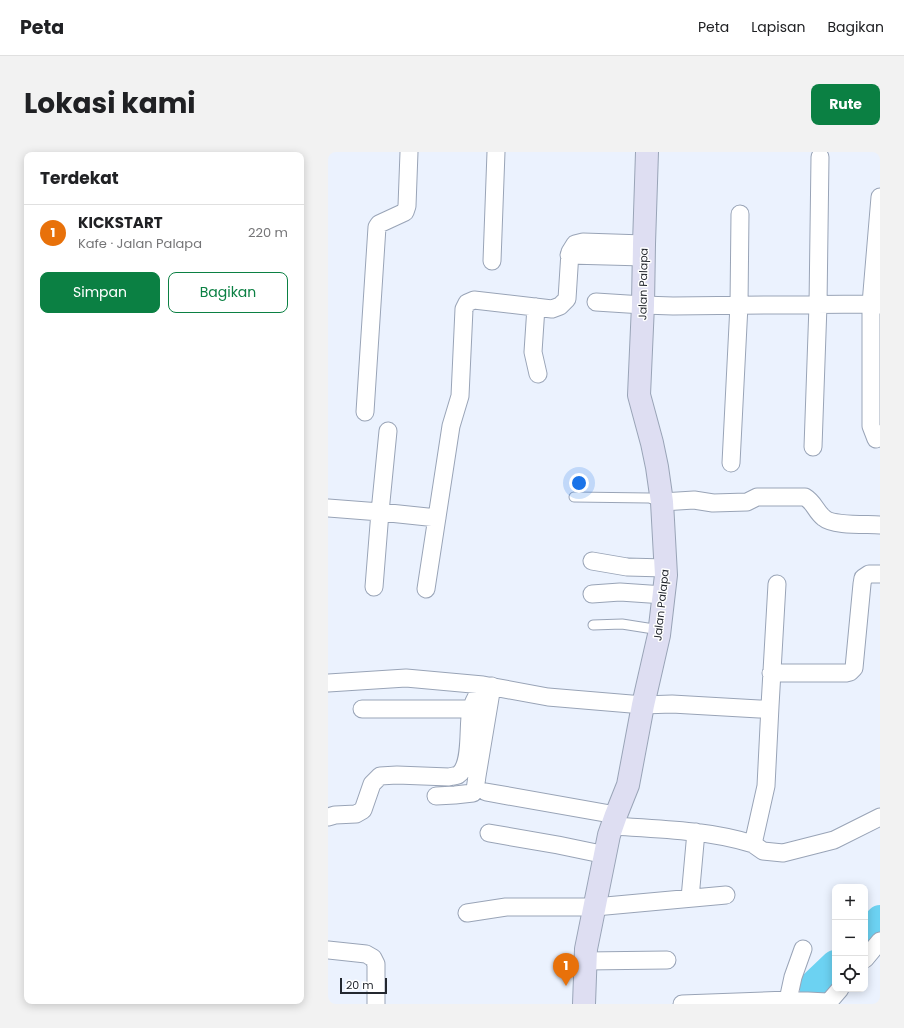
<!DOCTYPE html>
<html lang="id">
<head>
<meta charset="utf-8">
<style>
	body { margin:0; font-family:Poppins,sans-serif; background:#f2f2f2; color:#202124 }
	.controls { position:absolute; right:12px; bottom:12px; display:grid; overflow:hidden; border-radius:8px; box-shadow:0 2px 10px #0003 }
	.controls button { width:36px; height:36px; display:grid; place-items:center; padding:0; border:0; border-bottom:1px solid #e0e0e0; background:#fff; color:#202124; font:20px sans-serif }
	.scale { position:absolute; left:12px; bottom:10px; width:47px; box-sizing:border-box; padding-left:4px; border:2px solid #24282f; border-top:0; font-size:11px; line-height:14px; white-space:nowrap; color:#24282f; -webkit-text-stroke:3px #fff; paint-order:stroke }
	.you { position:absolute; left:251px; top:331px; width:14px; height:14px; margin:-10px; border:3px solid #fff; border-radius:50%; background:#1a73e8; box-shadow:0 0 0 6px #1a73e833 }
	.badge { display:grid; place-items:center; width:26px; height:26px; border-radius:50%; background:#0b8043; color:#fff; font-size:13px; font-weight:700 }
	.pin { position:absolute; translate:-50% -33px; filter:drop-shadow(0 1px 2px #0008) }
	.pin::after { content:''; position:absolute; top:21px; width:14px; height:12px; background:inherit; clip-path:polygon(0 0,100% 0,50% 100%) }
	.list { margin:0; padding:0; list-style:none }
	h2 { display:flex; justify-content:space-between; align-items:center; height:52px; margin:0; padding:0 16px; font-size:17px }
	h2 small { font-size:13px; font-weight:400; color:#757577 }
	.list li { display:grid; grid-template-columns:26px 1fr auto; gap:12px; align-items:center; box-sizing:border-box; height:56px; padding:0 16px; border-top:1px solid #e0e0e0 }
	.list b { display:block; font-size:15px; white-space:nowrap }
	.list p { margin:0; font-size:13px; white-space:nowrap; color:#757577 }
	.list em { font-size:13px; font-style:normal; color:#757577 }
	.actions { display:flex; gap:8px; padding:12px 16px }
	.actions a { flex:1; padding:9px 0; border:1px solid #0b8043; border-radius:8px; text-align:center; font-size:14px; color:#0b8043 }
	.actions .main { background:#0b8043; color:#fff }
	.icon { flex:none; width:22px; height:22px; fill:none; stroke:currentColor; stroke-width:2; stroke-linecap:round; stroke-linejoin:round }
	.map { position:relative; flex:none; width:552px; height:852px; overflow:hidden; border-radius:8px }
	header { display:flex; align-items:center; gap:24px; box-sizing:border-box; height:56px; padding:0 20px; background:#fff; border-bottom:1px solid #e0e0e0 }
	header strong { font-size:19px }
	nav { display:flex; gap:22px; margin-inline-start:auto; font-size:14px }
	.intro { display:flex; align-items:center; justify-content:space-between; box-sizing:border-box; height:96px; padding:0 24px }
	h1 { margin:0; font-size:28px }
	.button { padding:10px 18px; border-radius:8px; background:#0b8043; color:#fff; font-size:14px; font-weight:700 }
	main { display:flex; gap:24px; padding:0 24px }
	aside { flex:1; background:#fff; border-radius:8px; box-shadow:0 2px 10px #0003 }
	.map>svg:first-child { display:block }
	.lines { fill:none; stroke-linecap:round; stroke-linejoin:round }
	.river { stroke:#6cd2f2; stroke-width:28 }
	.lane-casing { stroke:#99a4b7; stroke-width:11 }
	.street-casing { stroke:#99a4b7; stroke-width:19 }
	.secondary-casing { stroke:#99a4b7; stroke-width:24 }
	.lane { stroke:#fff; stroke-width:9 }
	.street { stroke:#fff; stroke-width:17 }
	.secondary { stroke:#dedef2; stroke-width:22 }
	.labels { text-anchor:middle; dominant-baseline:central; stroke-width:3; stroke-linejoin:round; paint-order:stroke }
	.street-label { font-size:11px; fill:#24282f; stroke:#fff }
</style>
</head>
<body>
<header>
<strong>Peta</strong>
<nav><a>Peta</a><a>Lapisan</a><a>Bagikan</a></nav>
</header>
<div class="intro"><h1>Lokasi kami</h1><a class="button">Rute</a></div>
<main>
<aside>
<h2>Terdekat<small></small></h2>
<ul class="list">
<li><span class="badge" style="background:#e8710a">1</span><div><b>KICKSTART</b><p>Kafe · Jalan Palapa</p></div><em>220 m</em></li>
</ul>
<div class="actions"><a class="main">Simpan</a><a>Bagikan</a></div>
</aside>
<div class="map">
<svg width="552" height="852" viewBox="0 0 552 852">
	<rect width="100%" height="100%" fill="#ebf2fe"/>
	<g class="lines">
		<path class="river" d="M537,782L552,767
			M486,852V832L507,812"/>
		<g class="lane-casing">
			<path id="lane" d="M246,345L321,346L334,350
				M265,473L294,472L332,478"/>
		</g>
		<g class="street-casing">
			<path id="street" d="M241,103L316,105
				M164,109L168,0
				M268,150L315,153L345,154L543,152L552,153
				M208,155L205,200L210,222
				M37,260L49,75L51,72L77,60L79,54L81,0
				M548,287L543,274V152L552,45
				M485,295L490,153L492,5
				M403,311L411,153L412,62
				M334,350L366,348L385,351L419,350L429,345H477C487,351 487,359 496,366C505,374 539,372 552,373
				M0,356L52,360L109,366
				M264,409L299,415L337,416
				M46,435L52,360L60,279
				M98,437L123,274L132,244L136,157L139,151L146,148L224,157L232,154L239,147L242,100L247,92L255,90L316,92
				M264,442L292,440L336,443
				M443,521H518L522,520L526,516L534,432L535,426L541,422H552
				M0,531L78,526L155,533L220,545L315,553L344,552L431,557H437L442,554L449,432
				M442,554L438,634L425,692L435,699L455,701L506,688L552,665
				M34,557H143
				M158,640L288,663
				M108,644L127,643L145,641L147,638L149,624L164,534
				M0,665L7,663L28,662L35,658L44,632L52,624L69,623L121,625C124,624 127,624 130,623C145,613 139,574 143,558C145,549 151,540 155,533
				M285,674C332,677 380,678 425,692
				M161,681L230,693L278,703
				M362,746L368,680
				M139,761L178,755H267L398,743
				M0,798L38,802L45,806L48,812V852
				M537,807L552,789
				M257,809L339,808
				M460,848L465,825L475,797
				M500,851L512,837
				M354,852L460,848L499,850L502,852"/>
		</g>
		<g class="secondary-casing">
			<path id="secondary" d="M256,852L258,797L281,683L288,663L300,633L315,553L331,483L338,423L334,350L329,315L324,291L311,243L315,153L316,92L319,0"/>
		</g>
		<use href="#lane" class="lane"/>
		<use href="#street" class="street"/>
		<use href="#secondary" class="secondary"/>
	</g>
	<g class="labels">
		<g class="street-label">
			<text transform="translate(315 132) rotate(-89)">Jalan Palapa</text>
			<text transform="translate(333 453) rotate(-84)">Jalan Palapa</text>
		</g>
	</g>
</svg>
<div class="controls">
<button>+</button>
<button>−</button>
<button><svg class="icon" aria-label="locate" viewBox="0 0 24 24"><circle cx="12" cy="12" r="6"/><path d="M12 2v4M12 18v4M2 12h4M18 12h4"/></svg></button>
</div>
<div class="scale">20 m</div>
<div class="you"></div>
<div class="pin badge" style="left:238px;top:834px;background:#e8710a">1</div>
</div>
</main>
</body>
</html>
